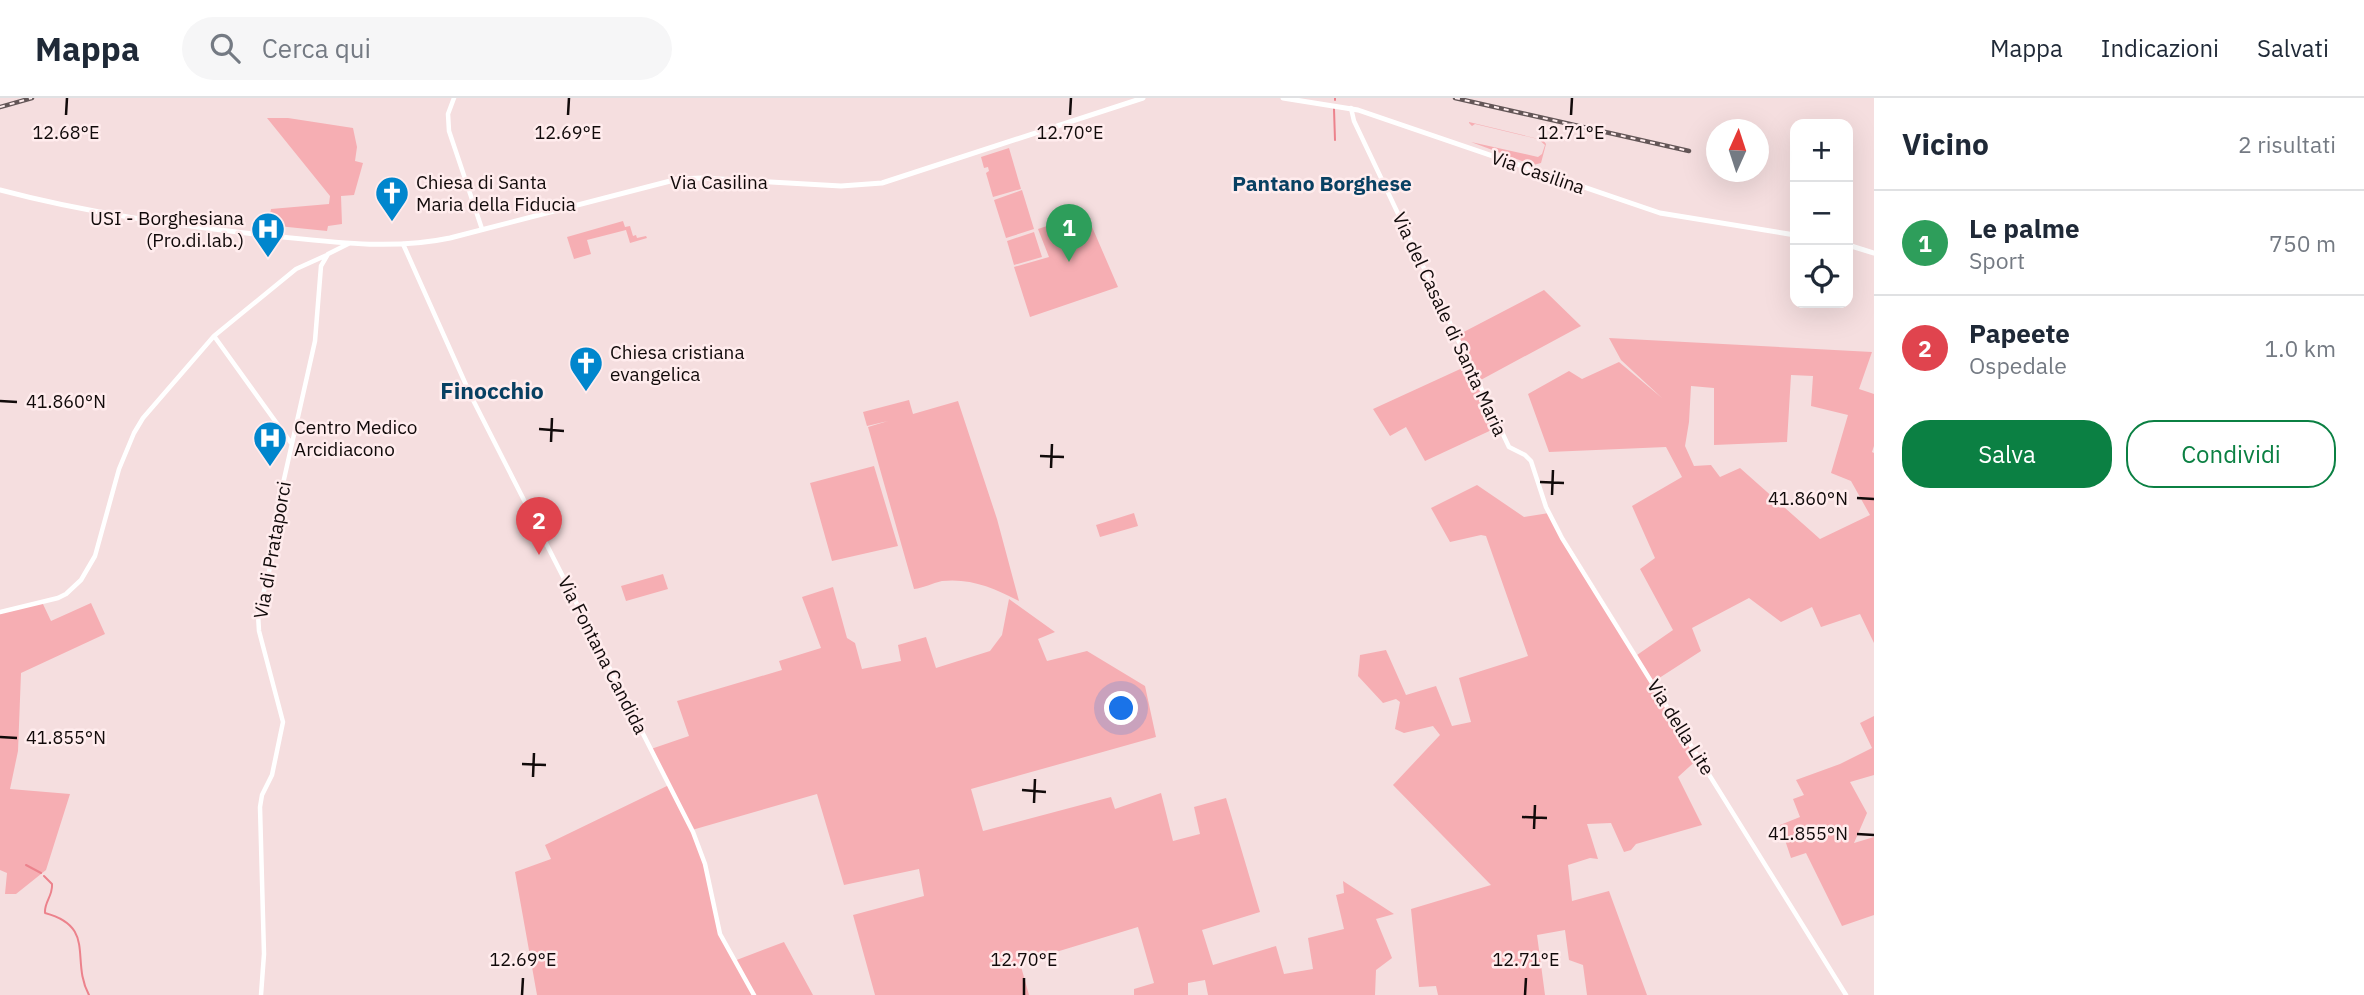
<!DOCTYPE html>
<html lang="it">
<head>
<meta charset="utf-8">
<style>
	body { margin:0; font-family:"IBM Plex Sans",sans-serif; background:#f6f6f7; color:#1f2937 }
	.controls { position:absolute; right:21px; top:21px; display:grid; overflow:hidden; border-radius:14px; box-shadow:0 7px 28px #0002 }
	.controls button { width:63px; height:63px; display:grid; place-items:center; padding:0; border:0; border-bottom:2px solid #e0e1e3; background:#fff; color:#1f2937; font:35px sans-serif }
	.compass { position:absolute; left:1706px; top:21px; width:63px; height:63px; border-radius:50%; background:#fff; box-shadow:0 7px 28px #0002; rotate:3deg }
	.you { position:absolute; left:1122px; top:611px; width:24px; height:24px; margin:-18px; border:5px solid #fff; border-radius:50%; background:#1a73e8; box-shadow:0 0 0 10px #1a73e833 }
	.badge { display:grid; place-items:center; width:46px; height:46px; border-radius:50%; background:#0b8043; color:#fff; font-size:23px; font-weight:700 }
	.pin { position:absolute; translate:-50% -58px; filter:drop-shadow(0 2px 4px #0008) }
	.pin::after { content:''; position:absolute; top:37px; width:24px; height:21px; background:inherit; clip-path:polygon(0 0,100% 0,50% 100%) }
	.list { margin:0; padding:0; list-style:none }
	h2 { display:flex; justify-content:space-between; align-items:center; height:91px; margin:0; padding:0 28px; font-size:30px }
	h2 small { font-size:23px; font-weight:400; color:#747a83 }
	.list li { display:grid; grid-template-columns:46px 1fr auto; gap:21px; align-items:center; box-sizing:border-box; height:105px; padding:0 28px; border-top:2px solid #e0e1e3 }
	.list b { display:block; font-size:26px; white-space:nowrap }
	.list p { margin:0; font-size:23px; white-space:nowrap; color:#747a83 }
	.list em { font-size:23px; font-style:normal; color:#747a83 }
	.actions { display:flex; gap:14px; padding:21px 28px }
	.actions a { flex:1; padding:16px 0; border:2px solid #0b8043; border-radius:28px; text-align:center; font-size:24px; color:#0b8043 }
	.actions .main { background:#0b8043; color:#fff }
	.icon { flex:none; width:38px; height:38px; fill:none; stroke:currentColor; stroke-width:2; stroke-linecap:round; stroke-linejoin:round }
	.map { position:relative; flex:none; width:1874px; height:897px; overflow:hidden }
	header { display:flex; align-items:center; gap:42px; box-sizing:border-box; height:98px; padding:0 35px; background:#fff; border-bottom:2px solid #e0e1e3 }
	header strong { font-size:33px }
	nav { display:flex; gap:38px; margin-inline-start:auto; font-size:24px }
	.search { width:490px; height:63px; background:#f6f6f7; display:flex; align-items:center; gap:18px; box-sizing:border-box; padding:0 24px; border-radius:38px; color:#747a83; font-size:26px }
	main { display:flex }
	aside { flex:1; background:#fff }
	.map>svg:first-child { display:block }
	.green { fill:#f6aeb3; fill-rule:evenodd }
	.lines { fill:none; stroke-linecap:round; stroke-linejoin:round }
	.stream { stroke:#ec828c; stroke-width:2 }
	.secondary { stroke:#fff; stroke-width:4.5 }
	.primary { stroke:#fff; stroke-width:5 }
	.rail-casing { stroke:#635657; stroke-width:4.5 }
	.rail { stroke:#ffeced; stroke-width:2; stroke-dasharray:5; stroke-linecap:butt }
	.ticks { fill:none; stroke:#110a0a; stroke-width:2.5 }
	.labels { text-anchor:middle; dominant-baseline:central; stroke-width:5; stroke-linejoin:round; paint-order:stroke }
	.street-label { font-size:19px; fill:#110a0a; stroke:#ffeced }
	.poi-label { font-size:19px; fill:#110a0a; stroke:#ffeced; text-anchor:start }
	.neighbourhood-label { font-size:21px; font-weight:bold; fill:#084062; stroke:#ffeced }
	.quarter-label { font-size:23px; font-weight:bold; fill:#084062; stroke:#ffeced }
	.ticks-label { font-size:18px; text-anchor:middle; fill:#110a0a; stroke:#ffeced; stroke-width:5; stroke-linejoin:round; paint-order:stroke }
</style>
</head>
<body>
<header>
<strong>Mappa</strong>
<div class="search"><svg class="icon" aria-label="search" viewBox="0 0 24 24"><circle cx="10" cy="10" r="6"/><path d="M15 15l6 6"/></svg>Cerca qui</div>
<nav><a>Mappa</a><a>Indicazioni</a><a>Salvati</a></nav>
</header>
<main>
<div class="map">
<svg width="1874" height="897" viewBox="0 0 1874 897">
	<rect width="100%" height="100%" fill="#f5dedf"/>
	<path class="green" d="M267,20H288L353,30L357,49L355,63L363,65L354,97L341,98L342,126L328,128L327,133L268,127L271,111L329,106L330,98Z
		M1469,25V24L1543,42L1546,46L1541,65L1533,67L1471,44L1538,59L1542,56L1545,47L1538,41L1475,26L1472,28Z
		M1009,50L1021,91L993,99L986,75L989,73L988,69L984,70L981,59Z
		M1022,92L1034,131L1006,140L994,102Z
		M1086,115L1118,189L1030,219L1014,169L1049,159L1038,131Z
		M623,123L625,129L630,128L633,138L636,137L637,140L646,138L647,140L630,145L626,132L587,142L591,156L574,161L567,139Z
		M1034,134L1042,159L1014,167L1007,143Z
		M1544,192L1581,228L1477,284L1498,329L1425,363L1406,329L1390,338L1373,311L1469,267L1456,238Z
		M1609,240L1872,254L1859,291L1874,296V348L1872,354L1874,355V545L1860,516L1821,529L1812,509L1781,524L1749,500L1692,530L1701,553L1653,584L1700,659L1678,679L1702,727L1636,746L1631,752L1624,754L1611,725L1587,726L1598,761L1590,760L1568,767L1572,803L1609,793L1647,897H1587L1583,867L1569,862L1565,832L1537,837L1545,897H1438L1436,888L1419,889L1411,811L1491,787L1393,687L1440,637L1433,628L1404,635L1395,631L1400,604L1396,601L1383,605L1358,578L1360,557L1386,552L1406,597L1436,588L1452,628L1471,624L1459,580L1528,558L1486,438L1481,437L1450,444L1431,410L1477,387L1524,419L1549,415L1637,557L1673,532L1640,471L1655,460L1632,408L1682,379L1666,349L1549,354L1528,296L1569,273L1582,281L1619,264L1662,300L1621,262ZM1791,277L1813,278L1811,308L1848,317L1831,375L1851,383L1870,417L1820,441L1740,370L1720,379L1711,367L1694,368L1685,348L1689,324L1691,288L1714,290V347L1787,344Z
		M909,302L913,316L958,303L997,421L1019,503C994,490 971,480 942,483C932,485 924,490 914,491L868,329L888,323L867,328L863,314Z
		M874,368L898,448L832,463L810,385Z
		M1134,415L1138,428L1100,439L1096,427Z
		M663,476L668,491L626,503L621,488Z
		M833,489L847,540L855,545L862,571L901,563L898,547L926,539L936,570L990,553L1002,537L1009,501L1055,534L1038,541L1047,563L1087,553L1145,588L1156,639L971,691L983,733L1111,699L1115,711L1161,695L1173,743L1200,736L1194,709L1226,700L1260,814L1202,832L1213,867L1276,848L1284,876L1313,871L1308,840L1344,831L1336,797L1344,795L1343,783L1394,816L1376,821L1392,860L1376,872L1375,897H1208L1205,882L1188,885V897H1134V891L1154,885L1138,829L1020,865L1029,897H875L853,817L924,798L919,771L844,787L817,696L692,732L699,749L719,831L734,863L784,844L813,897H537L515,774L551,761L545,747L669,687L651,651L689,638L677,603L782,572L779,563L821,550L802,499Z
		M42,504L51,523L91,505L105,536L21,575L18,653L10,691L70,696L46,772L16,796H5L7,775L0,772V514Z
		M1874,618V677L1850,684L1867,715L1854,745L1874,739V817L1842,828L1806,755L1791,760L1780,727L1800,719L1793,701L1804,697L1796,682L1840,666L1872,650L1860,625Z"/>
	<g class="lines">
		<path class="stream" d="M1335,2V0
			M1334,11L1335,42
			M26,767L41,775
			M44,778L52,786C53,798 44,804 45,815C97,829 70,862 89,897"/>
		<path class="secondary" d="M454,0L448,16L449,33L482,131
			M1351,10L1354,23L1509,349L1525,357L1531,363L1546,409L1562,440L1846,897
			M403,146L471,298L693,734L705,766L720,836L754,897
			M214,238L291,345
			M0,514L58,500L66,496L81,482L95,458L119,371L134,335L143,320L214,238L296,171L327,157
			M261,897L264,856L260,709L262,697L272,677L283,624L259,533L258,516L272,462L280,399L315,243L321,168L328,156L348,146"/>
		<path class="primary" d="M1283,0L1358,12L1660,115L1795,137
			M0,92C86,115 175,127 263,137C324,143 389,153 450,140L678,81L702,80L841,88L882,85L1143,0
			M1848,147L1874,155"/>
		<g class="rail-casing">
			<path id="rail" d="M1455,0L1689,53
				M0,9L32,0"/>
		</g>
		<use href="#rail" class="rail"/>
	</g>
	<path class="ticks" d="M66,17L67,0M568,17L569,0M1070,17L1071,0M1571,17L1572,0M0,303L17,304M539,331L564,333M551,344L552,320M1040,358L1064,359M1051,370L1052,346M1540,384L1564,385M1552,397L1553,372M1857,400L1874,401M0,639L17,640M522,666L546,667M533,679L534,655M1022,692L1046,694M1034,705L1035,681M1522,719L1547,720M1534,731L1535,707M1857,736L1874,737M522,897L523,880M1024,897V880M1525,897L1526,880"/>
	<defs>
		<g id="church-pin" transform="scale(1.75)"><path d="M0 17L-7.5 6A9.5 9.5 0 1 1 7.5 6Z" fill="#0086cd" stroke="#ffeced"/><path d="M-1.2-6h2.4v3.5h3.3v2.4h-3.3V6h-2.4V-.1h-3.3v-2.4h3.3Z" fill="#fff"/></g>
		<g id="hospital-pin" transform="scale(1.75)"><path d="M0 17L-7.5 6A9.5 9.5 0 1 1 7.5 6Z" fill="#0086cd" stroke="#ffeced"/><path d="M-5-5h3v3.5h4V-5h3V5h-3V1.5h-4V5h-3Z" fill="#fff"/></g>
	</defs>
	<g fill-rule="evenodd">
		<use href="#church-pin" x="392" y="95"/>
		<use href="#hospital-pin" x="268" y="131"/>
		<use href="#church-pin" x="586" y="265"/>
		<use href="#hospital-pin" x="270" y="340"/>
	</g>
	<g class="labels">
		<g class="street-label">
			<text transform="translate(1538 74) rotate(19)">Via Casilina</text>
			<text x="719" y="84">Via Casilina</text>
			<text transform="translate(1450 226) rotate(65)">Via del Casale di Santa Maria</text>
			<text transform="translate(272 452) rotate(-80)">Via di Prataporci</text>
			<text transform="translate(603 557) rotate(63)">Via Fontana Candida</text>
			<text transform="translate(1681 629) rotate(58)">Via della Lite</text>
		</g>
		<g class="poi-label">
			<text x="416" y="84">Chiesa di Santa<tspan x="416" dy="22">Maria della Fiducia</tspan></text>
			<text x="244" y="120" text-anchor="end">USI - Borghesiana<tspan x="244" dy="22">(Pro.di.lab.)</tspan></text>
			<text x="610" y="254">Chiesa cristiana<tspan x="610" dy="22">evangelica</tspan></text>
			<text x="294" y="329">Centro Medico<tspan x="294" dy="22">Arcidiacono</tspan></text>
		</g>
		<g class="neighbourhood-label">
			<text x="1322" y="85">Pantano Borghese</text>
		</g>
		<g class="quarter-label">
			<text x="492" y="292">Finocchio</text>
		</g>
	</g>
	<g class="ticks-label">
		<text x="66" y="41">12.68°E</text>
		<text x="568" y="41">12.69°E</text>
		<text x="1070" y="41">12.70°E</text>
		<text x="1571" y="41">12.71°E</text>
		<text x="66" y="310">41.860°N</text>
		<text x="1808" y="407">41.860°N</text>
		<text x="66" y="646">41.855°N</text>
		<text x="1808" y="742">41.855°N</text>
		<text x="523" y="868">12.69°E</text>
		<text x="1024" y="868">12.70°E</text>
		<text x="1526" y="868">12.71°E</text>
	</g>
</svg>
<div class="controls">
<button>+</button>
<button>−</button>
<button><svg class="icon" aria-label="locate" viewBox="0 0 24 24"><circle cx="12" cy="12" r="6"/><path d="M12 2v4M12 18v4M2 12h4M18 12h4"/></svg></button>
</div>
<svg class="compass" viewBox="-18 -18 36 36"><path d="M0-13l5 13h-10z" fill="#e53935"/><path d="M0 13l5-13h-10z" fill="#747a83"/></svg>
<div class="you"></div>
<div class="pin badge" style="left:1069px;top:164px;background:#2e9e5b">1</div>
<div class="pin badge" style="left:539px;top:457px;background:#e0444e">2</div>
</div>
<aside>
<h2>Vicino<small>2 risultati</small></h2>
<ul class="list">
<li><span class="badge" style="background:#2e9e5b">1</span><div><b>Le palme</b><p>Sport</p></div><em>750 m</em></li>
<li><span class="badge" style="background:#e0444e">2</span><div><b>Papeete</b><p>Ospedale</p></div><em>1.0 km</em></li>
</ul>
<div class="actions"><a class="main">Salva</a><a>Condividi</a></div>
</aside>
</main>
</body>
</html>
